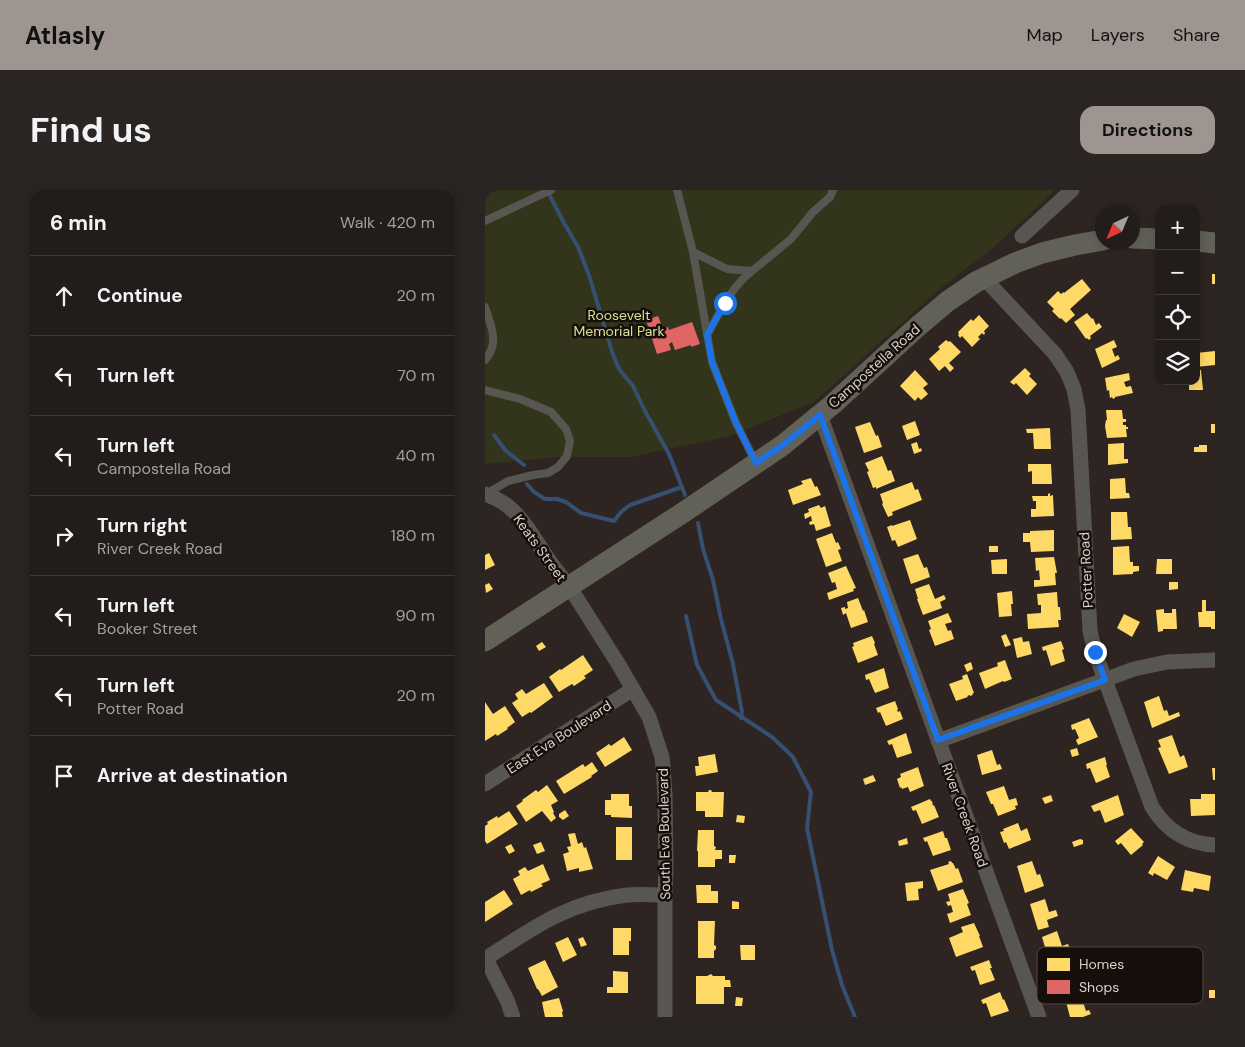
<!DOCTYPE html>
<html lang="en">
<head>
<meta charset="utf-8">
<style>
	body { margin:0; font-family:"DM Sans",sans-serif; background:#2a2523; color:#f1f3f6 }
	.controls { position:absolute; right:15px; top:15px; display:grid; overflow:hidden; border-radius:10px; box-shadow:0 2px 12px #0003 }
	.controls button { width:45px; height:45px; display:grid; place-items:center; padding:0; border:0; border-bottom:1px solid #3f3a39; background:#221c1a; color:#f1f3f6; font:25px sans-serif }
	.compass { position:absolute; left:610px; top:15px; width:45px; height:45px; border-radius:50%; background:#221c1a; box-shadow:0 2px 12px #0003; rotate:224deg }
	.stop { position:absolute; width:15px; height:15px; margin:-11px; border:4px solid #1a73e8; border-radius:50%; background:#fff }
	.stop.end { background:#1a73e8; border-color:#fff; box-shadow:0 1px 5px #0008 }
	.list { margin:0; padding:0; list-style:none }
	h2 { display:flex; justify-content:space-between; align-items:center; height:65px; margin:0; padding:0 20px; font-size:21px }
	h2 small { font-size:16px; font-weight:400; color:#a2a1a2 }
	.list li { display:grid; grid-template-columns:32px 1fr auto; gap:15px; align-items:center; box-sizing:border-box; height:80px; padding:0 20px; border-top:1px solid #3f3a39 }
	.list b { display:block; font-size:19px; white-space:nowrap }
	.list p { margin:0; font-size:16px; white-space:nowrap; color:#a2a1a2 }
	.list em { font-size:16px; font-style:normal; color:#a2a1a2 }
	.icon { flex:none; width:28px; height:28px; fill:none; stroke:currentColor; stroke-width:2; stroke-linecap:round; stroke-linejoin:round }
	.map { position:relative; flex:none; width:730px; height:827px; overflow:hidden; border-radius:15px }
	header { display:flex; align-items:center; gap:30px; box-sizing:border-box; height:70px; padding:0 25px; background:#9e9490; color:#111 }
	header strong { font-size:24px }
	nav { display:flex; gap:28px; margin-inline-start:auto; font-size:18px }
	.intro { display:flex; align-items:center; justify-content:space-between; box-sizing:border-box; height:120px; padding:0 30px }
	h1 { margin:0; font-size:35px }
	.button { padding:12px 22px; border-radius:15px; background:#9e9490; color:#111; font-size:18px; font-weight:700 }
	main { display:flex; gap:30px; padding:0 30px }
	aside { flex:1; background:#221c1a; border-radius:15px; box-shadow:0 2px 12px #0003 }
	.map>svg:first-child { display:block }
	.green { fill:#32341b }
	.homes { fill:#ffd966 }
	.shops { fill:#e06666 }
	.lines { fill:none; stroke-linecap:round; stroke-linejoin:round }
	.stream { stroke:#355071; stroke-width:4 }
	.service { stroke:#585650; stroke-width:8 }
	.minor { stroke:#585650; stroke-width:15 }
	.secondary { stroke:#626158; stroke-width:21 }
	.route { stroke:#1a73e8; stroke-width:6 }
	.labels { text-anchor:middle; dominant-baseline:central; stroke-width:5; stroke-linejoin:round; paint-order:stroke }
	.park-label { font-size:14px; fill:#d7e294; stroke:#160e0b }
	.street-label { font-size:14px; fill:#dbcfcb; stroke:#160e0b }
	.key { fill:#160e0b; stroke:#514845; stroke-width:1 }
	.key-label { font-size:14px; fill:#dbcfcb }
</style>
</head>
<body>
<header>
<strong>Atlasly</strong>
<nav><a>Map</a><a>Layers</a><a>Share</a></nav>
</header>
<div class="intro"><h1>Find us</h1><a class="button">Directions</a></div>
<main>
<aside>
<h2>6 min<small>Walk · 420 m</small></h2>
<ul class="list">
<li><svg class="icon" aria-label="ahead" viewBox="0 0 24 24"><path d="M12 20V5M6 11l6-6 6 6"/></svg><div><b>Continue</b></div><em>20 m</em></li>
<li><svg class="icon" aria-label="left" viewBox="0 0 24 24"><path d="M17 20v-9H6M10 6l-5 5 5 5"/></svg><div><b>Turn left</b></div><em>70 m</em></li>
<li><svg class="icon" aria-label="left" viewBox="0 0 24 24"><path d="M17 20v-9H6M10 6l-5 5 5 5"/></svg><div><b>Turn left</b><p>Campostella Road</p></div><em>40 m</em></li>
<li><svg class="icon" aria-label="right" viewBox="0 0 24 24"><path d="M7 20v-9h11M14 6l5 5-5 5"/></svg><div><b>Turn right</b><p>River Creek Road</p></div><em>180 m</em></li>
<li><svg class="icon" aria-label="left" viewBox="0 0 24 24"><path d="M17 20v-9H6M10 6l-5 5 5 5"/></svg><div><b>Turn left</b><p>Booker Street</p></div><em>90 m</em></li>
<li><svg class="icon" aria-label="left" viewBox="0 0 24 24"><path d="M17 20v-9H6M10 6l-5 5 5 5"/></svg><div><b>Turn left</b><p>Potter Road</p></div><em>20 m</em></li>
<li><svg class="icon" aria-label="arrive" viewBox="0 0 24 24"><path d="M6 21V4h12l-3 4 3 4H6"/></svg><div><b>Arrive at destination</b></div></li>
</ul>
</aside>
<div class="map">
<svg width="730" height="827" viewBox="0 0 730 827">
	<rect width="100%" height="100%" fill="#2e2522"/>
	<path class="green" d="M0,0H570L510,56L451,102L329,212L245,246L146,267H72L0,274Z"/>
	<path class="homes" d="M727,84H730V94H727Z
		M597,89L606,100L585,119L590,125L581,133L576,128L575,129L567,121L569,119L562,112L573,101L576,104L579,102V103Z
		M602,123L607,129L608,128L611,135L614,133L617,137L605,146L606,148L604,150L602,148L601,149L589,132Z
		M494,125L504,136L499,141L500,143L499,145L497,143L493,147L495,149L487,157L477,146L475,148L473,145L474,144L473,142L486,129L488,131Z
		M461,150L464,152L465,151L476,162L464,173L469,178L465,182L460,176L454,181L444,169L455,159L453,157Z
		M629,150L632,157L627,159L630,167L633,165L635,169L617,178L610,159Z
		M730,161V175L711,177V163Z
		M540,178L546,184L544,186L552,194L542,205L531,193L529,195L525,192Z
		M430,180L443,194L438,198L443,204L436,210L433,207L430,211L415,196Z
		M711,180H716L718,200H704V195H702V191H711Z
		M644,183L645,190L639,192L641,197L646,196L648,203L630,207V208L628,209L627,207L625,208L624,200L622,201L620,188Z
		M621,220H637L638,229H641V232H638V235H641V237H643V239H641L642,247L622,248L620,236L621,230H622Z
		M430,231L435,245L422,250L417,236Z
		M385,232L391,246L393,245L397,257L379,263L370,237Z
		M726,234H730V243H726Z
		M565,238L566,259H549L548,243H542L541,239Z
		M432,252L434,259L436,258L437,261L429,264L426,254Z
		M639,253V269H643V273L623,275V254Z
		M714,255H722V262H709V257H714Z
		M397,266L403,281L406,280L410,291L391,299V297L388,298L382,282L384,281L380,273Z
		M543,274H566L567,294H547V281L543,282Z
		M326,288L330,297L332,296L336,305L308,315L303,300L318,294L316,291Z
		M640,288L641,303H644L645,308L625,309V289Z
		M427,292L430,300L433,299L437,310L407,322L408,325L403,327L397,314L398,313L395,304Z
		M565,303V306L568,305L569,326L546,327V319H551V311H548L547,306H563V304Z
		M334,315L336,318L340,316L346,336L331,341L329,334L325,335L324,332L327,331L326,326L320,329L319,324L324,322L323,319Z
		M626,322H642L643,337H646L647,349L626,350Z
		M425,330L432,349L413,357L410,350L407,351L402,337L407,335V336Z
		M569,340V361L546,362L545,352H538V343H545V341Z
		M347,343L351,353L353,352L356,359L353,360L357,371L341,377L331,349Z
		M504,356H513V362H504Z
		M644,356L645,372H648V376H654V381L648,382V384L628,385V357Z
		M4,363L10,375L0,380V365Z
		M433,364L439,378L442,377L445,387L426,394L418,369Z
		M569,367L572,383H570L571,395L549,397V390H555L554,380L551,381L550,368Z
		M522,369V384H507L506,370Z
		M672,369H687V384H671Z
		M361,376L371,398L368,399L369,401L344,410L342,403L352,399L350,392L347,393L343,383Z
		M684,392H693V399L684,400Z
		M4,393L8,399L1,403L0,395Z
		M444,394L450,409L459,405L461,409L455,412L457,418L438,425L432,409H433L430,399Z
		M527,401L528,414H526L527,426L514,427L512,403Z
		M572,402L573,417H575L576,430H573L574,437L543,439L542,424L556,423V415H553L552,404Z
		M373,408L378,421L379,420L383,432L366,438L361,423L358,425L356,418L360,417V419L363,418L362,412Z
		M717,410H721V421H730V439H726V437H714L713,422H717Z
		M679,419V423H687V419H691L692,439H678V441L673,442L671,420Z
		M463,423L467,432L460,434L463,441L466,440L469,449L450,456L444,440L446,439L443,431Z
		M639,424L655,432L647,447L632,438Z
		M521,444L526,455L520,457L516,446Z
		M387,446L390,453L389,454L393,465L373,473L367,457L369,456L368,453Z
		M537,447L538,452L544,451L547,464L532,468L528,449Z
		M576,451L579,459L577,460L580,471L566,476L561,460L558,461L557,457Z
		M57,452L61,457L54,461L51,456Z
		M98,465L108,480L99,486L101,488L89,496L87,494L74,502L64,487L75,479L76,480Z
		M520,470L527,489L519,492L518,491L500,499L494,483L513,476L512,473Z
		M486,472L488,479L482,482L479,475Z
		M399,478L404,498L390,503L384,489L381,490L380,485Z
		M482,484L489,503L487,504L488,505L485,506V505L482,506L483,507L471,511L464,494L478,489L477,486Z
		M59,493L68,507L46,523L45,522L37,527L27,513L33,509L30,504L37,499L41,504Z
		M674,506L679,521L682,520L684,526L694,522L695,526L667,538L659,512Z
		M410,511L413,519L412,520L413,522L415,521L418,529L401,536L395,522L393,523L391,518Z
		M0,512L8,524L20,516L30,532L22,538L23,539L12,546L11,544L0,551Z
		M604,528L613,547L593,555L591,550L594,548L590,539L587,540L586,535Z
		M421,543L427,563L412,568L407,554L404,555L402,551Z
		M687,545L695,567L699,565L703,577L684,584L673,558L676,557L673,550Z
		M139,547L147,560L120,577L111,563L124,554L126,556Z
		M592,558L594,565L587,567L585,560Z
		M507,560L512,575L515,574L517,579L497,585L492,565Z
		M230,564L233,582L211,586L210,576H214L213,567Z
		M620,567L622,575H621L625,587L611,593L605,578L602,579L601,574Z
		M107,572L113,581L106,586L107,587L79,604L71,591L98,574L100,577Z
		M433,577L439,596L425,602L423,597L417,599L416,597L415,598L412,589L416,587L415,584Z
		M727,578H730V590H728Z
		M388,585L391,591L380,595L378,589Z
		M62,595L73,611L66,615L69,622L68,623L71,628L66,632L57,621L41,632L31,616L38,611L37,610L51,600L53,602Z
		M519,596L524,610L531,608L533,615L530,616L531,619L513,626L508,614H506L501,602Z
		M224,600H226L227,602H239L238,627H220V621H211V602H223Z
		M126,604H144V616H147V628L126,627V625H120V610H126Z
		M716,604H730V625L706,626L705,609H716Z
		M566,605L568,611L560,614L557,608Z
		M633,605L639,625L620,633L615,620L609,622L606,616Z
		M445,609L446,611H447L448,616L449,615L454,627L437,634L431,620L428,621L426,617Z
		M80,620L84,626L78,630L74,627V624Z
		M24,621L33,634L2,654L0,651V636L3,634L2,632L12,626L13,628Z
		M252,625L260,626L259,633L251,632Z
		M533,633L536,641L542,638L546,650L524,659L521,652L519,653L515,642L519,641L518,639Z
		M131,637H147V670H131Z
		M646,638L659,652L657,654L658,655L646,665L636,653L633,655L630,651Z
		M213,640H229V656L231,657L230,660H237V669H231L230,670V677H213V661H212Z
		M458,641L460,648H462L466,660L448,666L442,651L440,652L438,648Z
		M90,643L93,654L97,652L99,658L101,657L108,679L94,682V678L82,681L78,664L84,662L82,657L86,656L83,644Z
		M422,648L423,654L414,656L413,651Z
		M595,649L598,650V654L589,657L587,652Z
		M56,652L60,661L52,664L48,655Z
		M26,654L30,661L24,664L20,657Z
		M244,665H251L250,673H244Z
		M673,666L690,677L682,690L669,683L668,686L663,683Z
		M466,671L467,673H468L471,679L473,678L478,692L453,701L445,680L464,674L463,672Z
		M547,671L552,685L555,684L559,696L540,703L532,676Z
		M58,674L65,690L56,694L58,696L46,702L45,700L36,705L28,689L35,685L33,681L40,677L43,681Z
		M700,680L726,686L724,701L709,698L708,702L696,700Z
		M438,691V698L433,699L434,710L422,711L420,693Z
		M211,695H226V701H233V713H212Z
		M478,699L484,713L482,714L486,725L465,733L462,724L468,722L466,715L463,716L461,712L465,711L463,704Z
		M19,700L28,714L0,732V712Z
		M560,709L564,722L571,720L573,726L562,730L564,737L553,740L545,714Z
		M247,711L254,712V719H247Z
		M213,731H230L229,755L231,756V759L229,761V768H213Z
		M489,733L495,746H494L498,757L471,767L464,748L478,742L476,737Z
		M128,738H146V751H144V765H128Z
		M572,741L577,756L583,754L585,759L563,767L557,747Z
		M83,747L92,765L78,772L70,753Z
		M98,747L102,755L96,757L93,749Z
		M255,755H270V770H256Z
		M60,770L73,797L57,806L53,799H52L43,778Z
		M504,770L507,778H505L510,790L495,795L490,780L487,781L485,777Z
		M128,781L143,782V803H122V797H128Z
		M226,784L228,786H240V790H245L246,797H239V814H211V786H222Z
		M724,800H730V808H724Z
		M515,802L518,810L519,809L524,821L506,827L501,813L498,814L496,810Z
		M596,806L601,821L604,820L606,824L598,827H585L581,812Z
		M251,807L258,808L257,816H250Z
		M74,808L78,821L77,822L78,827H60L57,812Z"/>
	<path class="shops" d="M173,126L178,139L183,137L184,140L207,132L215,154L206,157V155L190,160L187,152L184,154L186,160L172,164L161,130Z"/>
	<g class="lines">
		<path class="stream" d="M63,2L79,33L93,57L104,85L127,162L134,179L148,196L161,223L184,264L200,305
			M9,245L21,261L39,275
			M42,294L49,302L60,309H72L81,312L96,323L129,331L136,322L145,315L197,297
			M213,333L218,359L228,390L236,429L248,474L257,522L256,528
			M201,426L212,475L231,510L287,547L308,567L326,602L322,638L347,760L357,795L370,827"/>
		<path class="service" d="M192,0L208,62L242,79L267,81L306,49L328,22L345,7L348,0
			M0,31L66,0
			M208,62L227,172L251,233L270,271
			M0,117C6,136 15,153 0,170
			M222,145C235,122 246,97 267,81
			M0,200L35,209L66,222L81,239L85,251L82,266L73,277L63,283L48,285L23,291L1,304"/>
		<path class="minor" d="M537,46L587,0
			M499,88L570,164L582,182L589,199L593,220L605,441L610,462L620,490L667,617C682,641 702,654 730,655
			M335,225L554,827
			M0,304C8,307 17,311 24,317C37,328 47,344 56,358C64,371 74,384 84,396L134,475L164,527L177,567L178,577L180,606L181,679L180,705V827
			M453,551L649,479L682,472L730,470
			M0,594L148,499
			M0,769C48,738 83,712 142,705C154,704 167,705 180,705
			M1,769L22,810L28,827"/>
		<path class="secondary" d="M648,48L674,49
			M711,51L730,53
			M0,451L196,324L298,255L348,214L431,138L463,111L491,92L530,73L557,63L590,55L618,50"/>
	</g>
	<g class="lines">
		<path class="route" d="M240,113L222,145L227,172L251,233L271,273L298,255L335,225L453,550L620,490L610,462"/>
	</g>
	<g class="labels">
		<g class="park-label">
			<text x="134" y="125">Roosevelt<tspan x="134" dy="16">Memorial Park</tspan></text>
		</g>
		<g class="street-label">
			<text transform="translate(389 176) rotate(-42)">Campostella Road</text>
			<text transform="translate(55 358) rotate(54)">Keats Street</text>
			<text transform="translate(601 380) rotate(-93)">Potter Road</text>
			<text transform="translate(74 547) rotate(-33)">East Eva Boulevard</text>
			<text transform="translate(480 625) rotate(70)">River Creek Road</text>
			<text transform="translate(179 644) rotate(-91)">South Eva Boulevard</text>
		</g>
	</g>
	<rect x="552" y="757" width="166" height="57" rx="8" class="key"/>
	<rect x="562" y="768" width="23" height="13" fill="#ffd966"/>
	<rect x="562" y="790" width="23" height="14" fill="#e06666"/>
	<g class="key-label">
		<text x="594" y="779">Homes</text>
		<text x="594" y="802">Shops</text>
	</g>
</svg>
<div class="controls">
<button>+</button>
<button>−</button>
<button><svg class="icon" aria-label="locate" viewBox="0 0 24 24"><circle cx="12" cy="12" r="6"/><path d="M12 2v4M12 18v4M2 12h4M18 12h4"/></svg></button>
<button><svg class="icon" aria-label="layers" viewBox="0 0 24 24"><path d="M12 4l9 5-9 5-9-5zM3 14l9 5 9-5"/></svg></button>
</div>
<svg class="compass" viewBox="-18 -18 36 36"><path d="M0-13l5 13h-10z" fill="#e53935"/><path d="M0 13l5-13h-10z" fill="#a2a1a2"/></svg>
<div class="stop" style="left:240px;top:113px"></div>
<div class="stop end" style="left:610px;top:462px"></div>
</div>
</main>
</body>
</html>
